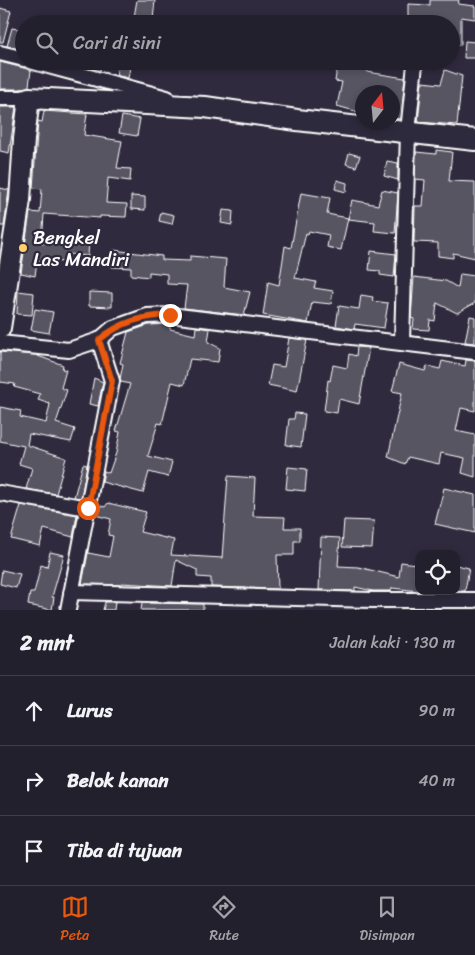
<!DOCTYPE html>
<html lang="id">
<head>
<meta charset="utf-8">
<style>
	body { margin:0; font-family:Sriracha,sans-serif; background:#2b2836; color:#f1f3f6 }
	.controls { position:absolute; right:15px; bottom:15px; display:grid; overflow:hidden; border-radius:10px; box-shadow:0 2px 8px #0003 }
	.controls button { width:45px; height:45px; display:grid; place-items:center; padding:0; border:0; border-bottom:1px solid #403e4a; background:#23202e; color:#f1f3f6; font:25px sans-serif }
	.compass { position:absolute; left:355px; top:85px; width:45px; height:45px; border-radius:50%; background:#23202e; box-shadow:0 2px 8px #0003; rotate:16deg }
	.stop { position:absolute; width:15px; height:15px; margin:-11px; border:4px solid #ea580c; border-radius:50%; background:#fff }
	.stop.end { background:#ea580c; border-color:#fff; box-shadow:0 1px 5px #0008 }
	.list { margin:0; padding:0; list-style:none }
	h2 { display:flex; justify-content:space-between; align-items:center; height:65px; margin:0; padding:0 20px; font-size:21px }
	h2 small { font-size:16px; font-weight:400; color:#a3a3aa }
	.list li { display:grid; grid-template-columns:32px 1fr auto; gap:15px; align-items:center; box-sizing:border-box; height:70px; padding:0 20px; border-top:1px solid #403e4a }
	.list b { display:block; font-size:19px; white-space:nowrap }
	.list em { font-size:16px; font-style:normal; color:#a3a3aa }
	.icon { flex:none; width:28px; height:28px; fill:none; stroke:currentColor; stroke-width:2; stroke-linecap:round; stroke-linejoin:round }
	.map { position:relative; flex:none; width:475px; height:610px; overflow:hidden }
	.search { position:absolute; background:#23202e; box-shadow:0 2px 8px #0003; left:15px; right:15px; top:15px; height:55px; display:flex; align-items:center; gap:12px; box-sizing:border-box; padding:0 18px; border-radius:28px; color:#a3a3aa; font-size:19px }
	.sheet { height:275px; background:#23202e }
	nav { display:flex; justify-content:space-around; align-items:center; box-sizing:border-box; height:70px; border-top:1px solid #403e4a; background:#23202e; font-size:14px; color:#a3a3aa }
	nav a { display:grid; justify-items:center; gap:2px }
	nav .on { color:#ea580c }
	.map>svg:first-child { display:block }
	.building { fill:#595564; stroke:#fff }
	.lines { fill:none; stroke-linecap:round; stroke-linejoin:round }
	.street-casing { stroke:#fff; stroke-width:18 }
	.secondary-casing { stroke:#fff; stroke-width:24 }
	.street { stroke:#2f2a3d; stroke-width:14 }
	.secondary { stroke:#2f2a3d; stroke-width:20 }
	.route { stroke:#ea580c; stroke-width:6 }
	.poi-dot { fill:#ffd166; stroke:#2f2a3d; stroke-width:2 }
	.labels { text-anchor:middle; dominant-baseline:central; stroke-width:4.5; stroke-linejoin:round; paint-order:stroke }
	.poi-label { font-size:19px; fill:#fff; stroke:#2f2a3d; text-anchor:start }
</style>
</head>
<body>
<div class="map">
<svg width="475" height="610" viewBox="0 0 475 610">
	<rect width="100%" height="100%" fill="#2f2a3d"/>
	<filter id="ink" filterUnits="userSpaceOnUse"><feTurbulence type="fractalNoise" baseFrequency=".02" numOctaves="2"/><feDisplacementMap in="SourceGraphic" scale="10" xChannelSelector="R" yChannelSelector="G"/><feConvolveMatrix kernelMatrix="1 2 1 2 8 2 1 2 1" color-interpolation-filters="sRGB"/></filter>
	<g filter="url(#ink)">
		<path class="building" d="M137,0H155L153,20L134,17Z
			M430,0H459L458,4L475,6V19L461,17V45H451V24L408,19V4L430,5Z
			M0,8L11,11L3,42H0Z
			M12,28L24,30L20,49L7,46Z
			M465,41L475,42V58H464Z
			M64,61H102L100,71Z
			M338,61H370L367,72L405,78L401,119L392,118V92H362V113L337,106L342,82L335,81Z
			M0,62L31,70L29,86L21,89H0Z
			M118,66L130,68L128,78L116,75Z
			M445,70L462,76L457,125L418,122L422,82L441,84Z
			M0,107H16L9,153L0,151Z
			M44,111L87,114L84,135L122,141L117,168L131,169L130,181L108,178L106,203L127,204L126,217L100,216V218L44,214L42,243L78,246L79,238L89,239L88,256L69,254V262L37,261L35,276L21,273L30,212L40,213L42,189L33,188L38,121L42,122Z
			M122,116L140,119L137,136L119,133Z
			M436,150L452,152L449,181L475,182V258L453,253V258L438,256V243L414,242L415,206H423L425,180L415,179L416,152L436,154Z
			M349,153L360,156L356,167L346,164Z
			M387,161L398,163V180L384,176Z
			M337,180L347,183L346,192L335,189Z
			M0,188L9,190L4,226H0Z
			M382,190L398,193L395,233L374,231L375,222L348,219L352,200L378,205Z
			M301,193L330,198L327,214L348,218L341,250L327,247L329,235L309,231L308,234L306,233L295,278L316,282L314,288L333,291L331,304L312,302L308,323L263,315L268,282L279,285L285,246L291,248Z
			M131,196L145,197V210L131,209Z
			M223,210L233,211L232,225L221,223Z
			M161,212L174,215L172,224L159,221Z
			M113,250L162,256V260L190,261V256L226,259L224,287L250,292L244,315L184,308L187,285L167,284V274L149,272V277L131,275V268L112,267Z
			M371,251L396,254L394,277L380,275V271L369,270Z
			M460,274L475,276V303L457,313L437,303L435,321L430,320L429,330L413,329L414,319L411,318L414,277L446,281L458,288Z
			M18,291L34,293L32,315L17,314Z
			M89,292L112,293V307L89,306Z
			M361,295L373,297L372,301L388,303L384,328L355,324L354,329L336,326L339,306L359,309Z
			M35,309L53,312L49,333L31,330Z
			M470,316L475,317V343L465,342Z
			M170,324V329L195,335L196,327L210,329L208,342L220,348L218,362L190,359L184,385L172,382L162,424L158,423L148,456L172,462L168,477L149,472L143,493L102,482L104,471L109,473L116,453L120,432L116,431L130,384L121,382L120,379L123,364L120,363L128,332L149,325Z
			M289,338L307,340L297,391L268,385L272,365L284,367Z
			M357,347L369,348L359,404L339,399L337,413L324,411L328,380L330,381L333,365L347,368L349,354L356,356Z
			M0,352L35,355L63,365L62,369L66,370L61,388L67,390L56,423L75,429L71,442L29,434L27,445L66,458L56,494L26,489L32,468L19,464L24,446L0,441V407L21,411L20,417L46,423L50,404L38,400L40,394L14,387L15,384L0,382Z
			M466,360L475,361V411L461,408L456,431L475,435V477L462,473L465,458L441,453L439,464L408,457L405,464L388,457L402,393L392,391L399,364L425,371L427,366L440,369L442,361L465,366Z
			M94,378L103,382L98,406L89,404Z
			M295,413L305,414L301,447L286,445L289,419H294Z
			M83,464L87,465L81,498L74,497Z
			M288,467L307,469L305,491L286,489Z
			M228,476L255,478L253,516L285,517L284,528H300V541H294V555H277L278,589L211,587V578L197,577V570L176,560L172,586L121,583V585L82,584L88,553L109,557L113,536L108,535L111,519L95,515L97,505L105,507L108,503L146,512L140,532L174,540L171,555L222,558Z
			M444,488L475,495V533L435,524Z
			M21,505L77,515L73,537L44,529L40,546L11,539Z
			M344,520L374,521L372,548L342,547Z
			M321,537L340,538L338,566L358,567L399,577L401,562L416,564L415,575L419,576V591L392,588L391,591H373L355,587V591L319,590Z
			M50,552L64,555L52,597H54L52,610L28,605L30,593H34L41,565L47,567Z
			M456,565L469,568L465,591H456Z
			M2,570L20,574L16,588L0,584Z
			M105,602H115L114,610H103Z
			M142,603L203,604V610H141Z"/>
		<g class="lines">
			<g class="street-casing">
				<path id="street" d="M0,53L24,59
					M30,61L167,98
					M0,98H29
					M402,342L408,132L415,64
					M0,343L69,350L99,340L113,328L147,316L170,315L475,352
					M0,493L88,508
					M71,592L372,600H475
					M68,610L112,381L99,340"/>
			</g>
			<g class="secondary-casing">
				<path id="secondary" d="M0,328L20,200L24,139L29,98L205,107L297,120L475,140"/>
			</g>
			<use href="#street" class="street"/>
			<use href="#secondary" class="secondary"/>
		</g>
	</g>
	<g class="lines" filter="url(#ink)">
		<path class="route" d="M88,508L112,381L99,340C120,322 143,316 170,315"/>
	</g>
	<circle class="poi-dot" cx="23" cy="248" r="5"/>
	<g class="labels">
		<g class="poi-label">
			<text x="33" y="237">Bengkel<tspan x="33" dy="22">Las Mandiri</tspan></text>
		</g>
	</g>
</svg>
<div class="controls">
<button><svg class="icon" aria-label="locate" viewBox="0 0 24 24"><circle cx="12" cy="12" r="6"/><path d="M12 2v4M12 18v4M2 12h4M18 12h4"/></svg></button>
</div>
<svg class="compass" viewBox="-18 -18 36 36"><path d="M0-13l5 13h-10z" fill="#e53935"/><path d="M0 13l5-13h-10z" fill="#a3a3aa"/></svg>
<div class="stop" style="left:88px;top:508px"></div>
<div class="stop end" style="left:170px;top:315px"></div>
<div class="search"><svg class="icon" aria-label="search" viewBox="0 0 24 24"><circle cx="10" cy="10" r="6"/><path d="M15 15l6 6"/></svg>Cari di sini</div>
</div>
<section class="sheet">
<h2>2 mnt<small>Jalan kaki · 130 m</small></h2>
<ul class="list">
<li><svg class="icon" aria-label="ahead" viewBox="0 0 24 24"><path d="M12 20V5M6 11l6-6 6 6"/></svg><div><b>Lurus</b></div><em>90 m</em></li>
<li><svg class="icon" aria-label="right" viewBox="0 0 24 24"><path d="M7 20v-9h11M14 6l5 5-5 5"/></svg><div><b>Belok kanan</b></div><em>40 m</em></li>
<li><svg class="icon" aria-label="arrive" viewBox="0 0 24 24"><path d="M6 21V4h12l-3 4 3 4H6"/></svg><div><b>Tiba di tujuan</b></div></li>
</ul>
</section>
<nav>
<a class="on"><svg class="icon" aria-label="map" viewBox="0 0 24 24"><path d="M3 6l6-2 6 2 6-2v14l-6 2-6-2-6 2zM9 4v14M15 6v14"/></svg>Peta</a>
<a><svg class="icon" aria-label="directions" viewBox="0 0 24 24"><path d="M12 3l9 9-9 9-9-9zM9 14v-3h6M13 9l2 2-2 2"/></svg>Rute</a>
<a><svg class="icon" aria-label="saved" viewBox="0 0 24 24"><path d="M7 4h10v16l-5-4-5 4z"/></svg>Disimpan</a>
</nav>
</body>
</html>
